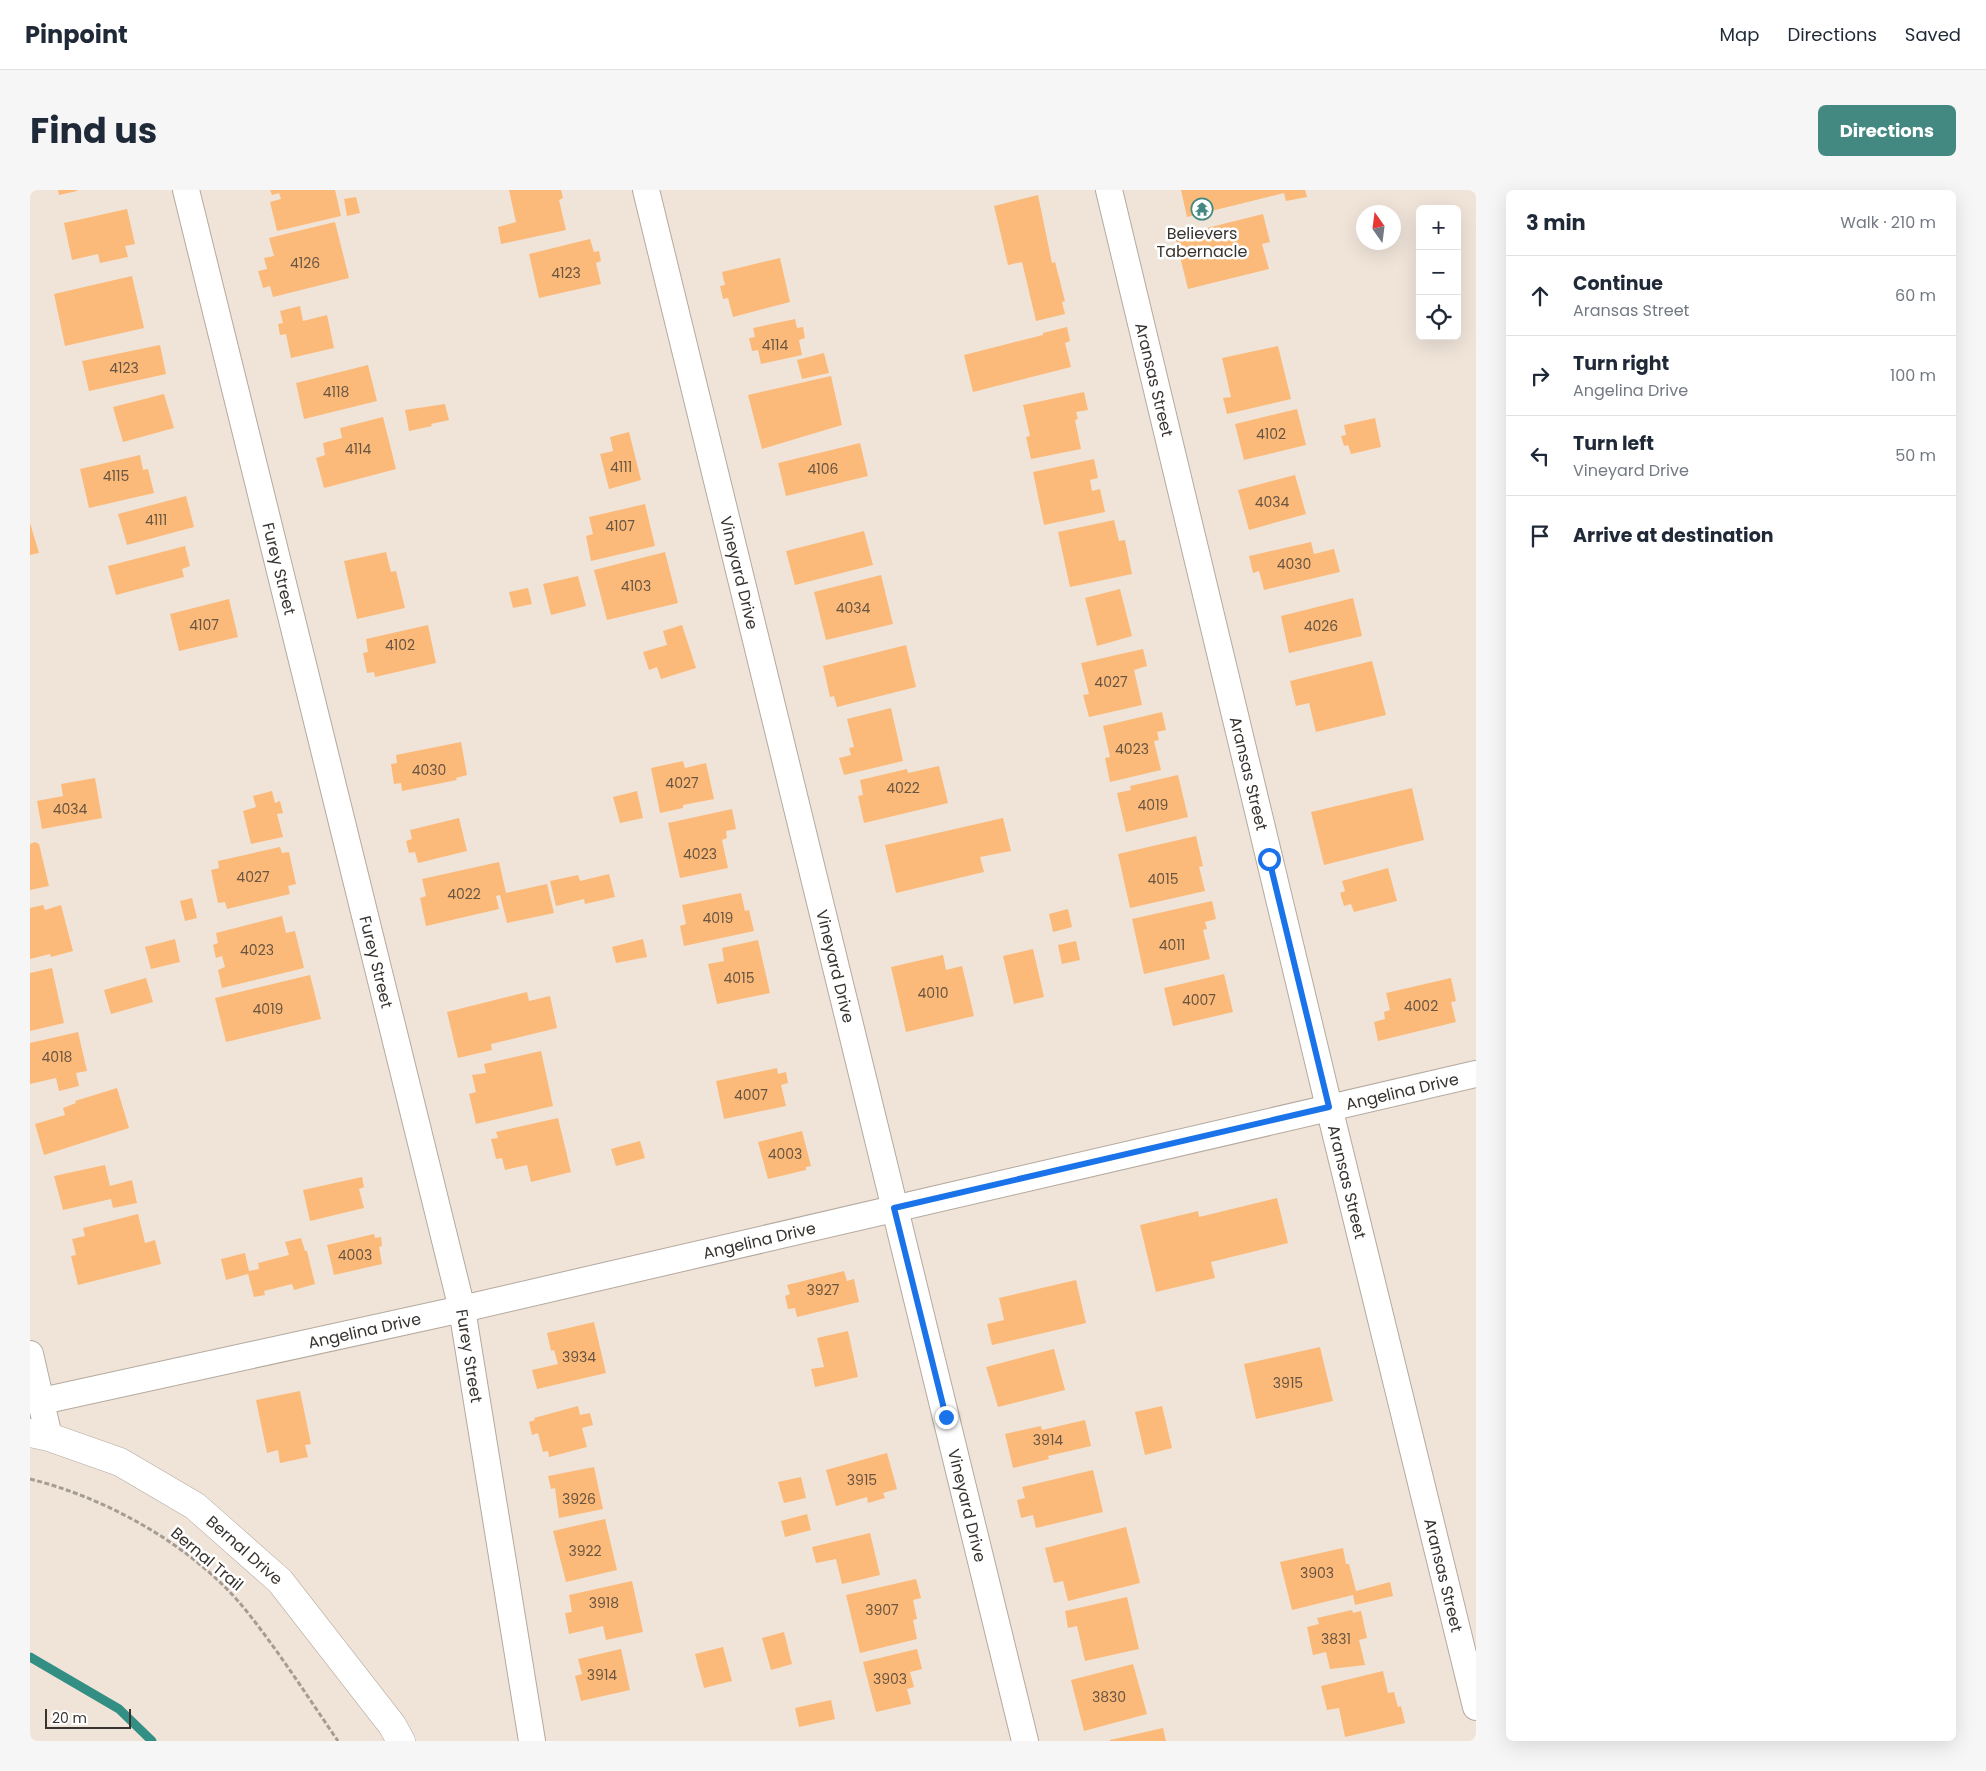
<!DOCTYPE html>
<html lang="en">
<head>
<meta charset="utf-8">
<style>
	body { margin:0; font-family:Poppins,sans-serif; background:#f6f6f7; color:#1f2937 }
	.controls { position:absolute; right:15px; top:15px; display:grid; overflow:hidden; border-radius:8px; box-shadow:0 5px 20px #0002 }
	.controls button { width:45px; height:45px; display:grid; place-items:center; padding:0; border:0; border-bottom:1px solid #e0e1e3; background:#fff; color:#1f2937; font:25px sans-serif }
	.compass { position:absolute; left:1326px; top:15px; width:45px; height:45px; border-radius:50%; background:#fff; box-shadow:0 5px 20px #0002; rotate:346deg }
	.scale { position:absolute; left:15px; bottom:12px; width:86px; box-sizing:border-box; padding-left:5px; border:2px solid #38332f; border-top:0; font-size:14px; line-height:18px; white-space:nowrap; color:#38332f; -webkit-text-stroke:4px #fff; paint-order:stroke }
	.stop { position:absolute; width:15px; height:15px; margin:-11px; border:4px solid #1a73e8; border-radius:50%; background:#fff }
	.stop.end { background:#1a73e8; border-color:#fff; box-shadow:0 1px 5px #0008 }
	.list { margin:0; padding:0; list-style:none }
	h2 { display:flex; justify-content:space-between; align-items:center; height:65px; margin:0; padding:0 20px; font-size:21px }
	h2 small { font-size:16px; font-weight:400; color:#747a83 }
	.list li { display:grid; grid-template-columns:32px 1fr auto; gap:15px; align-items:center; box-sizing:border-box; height:80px; padding:0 20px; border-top:1px solid #e0e1e3 }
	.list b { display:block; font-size:19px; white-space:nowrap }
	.list p { margin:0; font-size:16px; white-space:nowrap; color:#747a83 }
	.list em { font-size:16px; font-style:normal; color:#747a83 }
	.icon { flex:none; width:28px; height:28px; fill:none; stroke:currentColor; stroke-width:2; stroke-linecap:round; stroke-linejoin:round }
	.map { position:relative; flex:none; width:1446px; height:1551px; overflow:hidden; border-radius:8px }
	header { display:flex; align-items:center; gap:30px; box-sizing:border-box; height:70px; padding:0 25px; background:#fff; border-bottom:1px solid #e0e1e3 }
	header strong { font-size:24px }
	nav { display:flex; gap:28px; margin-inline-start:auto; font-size:18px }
	.intro { display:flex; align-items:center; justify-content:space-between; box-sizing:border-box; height:120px; padding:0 30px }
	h1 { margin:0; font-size:35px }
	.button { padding:12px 22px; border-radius:8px; background:#438982; color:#fff; font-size:18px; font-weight:700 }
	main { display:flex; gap:30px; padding:0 30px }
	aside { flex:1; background:#fff; border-radius:8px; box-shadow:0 5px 20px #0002 }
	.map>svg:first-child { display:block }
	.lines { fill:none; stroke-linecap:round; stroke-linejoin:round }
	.stream { stroke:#338e84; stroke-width:9 }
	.building { fill:#fbba79 }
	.minor-casing { stroke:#b4a99e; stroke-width:28 }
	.tertiary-casing { stroke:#b4a99e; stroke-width:29 }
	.path { stroke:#a59c94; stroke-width:3; stroke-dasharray:5 2.5; stroke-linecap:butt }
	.minor { stroke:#fff; stroke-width:26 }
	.tertiary { stroke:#fff; stroke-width:28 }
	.route { stroke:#1a73e8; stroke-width:6 }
	.labels { text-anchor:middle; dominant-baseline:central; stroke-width:5; stroke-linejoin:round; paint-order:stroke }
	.number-label { font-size:14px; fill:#695542 }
	.poi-label { font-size:16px; fill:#38332f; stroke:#fff }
	.street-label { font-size:16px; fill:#38332f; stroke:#fff }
</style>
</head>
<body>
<header>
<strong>Pinpoint</strong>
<nav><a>Map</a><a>Directions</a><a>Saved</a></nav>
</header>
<div class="intro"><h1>Find us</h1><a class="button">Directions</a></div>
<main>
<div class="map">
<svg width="1446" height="1551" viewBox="0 0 1446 1551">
	<rect width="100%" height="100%" fill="#f0e4d9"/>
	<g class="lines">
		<path class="stream" d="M0,1467L89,1519L122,1551"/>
	</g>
	<path class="building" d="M28,0H47V1L29,5Z
		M240,0H305L311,26L247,41L240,12L251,9L249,3L242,5Z
		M479,0H531L533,8L529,10L536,40L471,54L468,37L486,32Z
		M1151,0H1275L1277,7L1256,11L1254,3L1157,27Z
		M1008,5L1022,73L1025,72L1035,111L1032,112L1035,124L1006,131L992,72L978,75L964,16Z
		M326,7L330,23L317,26L314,9Z
		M97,19L105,54L95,56L98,67L70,73L68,64L42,70L34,33Z
		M1233,24L1240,52L1232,54L1239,79L1158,99L1145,46Z
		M305,32L319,88L243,107L240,96L233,98L228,81L237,79L234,68L244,66L239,48Z
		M560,49L564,62L569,61L571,71L566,73L571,94L509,108L499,64Z
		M750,68L760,112L703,127L698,108L693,109L690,96L695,95L692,82Z
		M102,86L114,138L35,156L24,104Z
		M270,116L273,131L297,125L304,158L261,168L256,144L250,145L248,134L253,133L250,121Z
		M765,129L767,138L773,137L775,148L769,150L772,165L731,174L728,160L722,161L719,148L725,147L723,138Z
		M1037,137L1040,151L1035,153L1041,177L943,202L934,165L1013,145V143Z
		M130,155L136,184L59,201L52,171Z
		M1248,156L1261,209L1197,224L1193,208L1201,207L1192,168Z
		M794,163L799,183L772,189L767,170Z
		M338,175L347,211L274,229L266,193Z
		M801,186L812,235L732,259L718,205Z
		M1054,202L1058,220L1046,222L1048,229L1045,230L1051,259L1001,269L996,247L1000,246L993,215Z
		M134,204L144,238L93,252L83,217Z
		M415,214L419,230L401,234L402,236L379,241L375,220Z
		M1267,219L1276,255L1214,270L1205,234Z
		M353,227L366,279L294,298L286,268L295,265L293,253L312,248L310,238Z
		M1345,228L1351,257L1321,264L1318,255L1314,256L1311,246L1316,245L1314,235Z
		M599,242L611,290L579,299L570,264L583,261L580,247Z
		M830,253L838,286L756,306L748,273Z
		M110,265L113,280L118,279L124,303L59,318L50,279Z
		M1064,269L1068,288L1060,290L1062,301L1070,299L1075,322L1014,335L1003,282Z
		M1265,285L1276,324L1219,340L1208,300Z
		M156,306L164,337L97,355L88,324Z
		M615,314L625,356L561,371L556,346L563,344L559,327Z
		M1084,330L1089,351L1095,350L1102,384L1040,397L1028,342Z
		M0,333L9,363L0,365Z
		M834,341L843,375L765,395L756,361Z
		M1281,352L1284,364L1304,359L1310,382L1234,400L1229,381L1223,383L1219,366Z
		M155,356L160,376L152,379L154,387L86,405L78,376Z
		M356,362L361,382L366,381L375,418L327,429L314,371Z
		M635,362L648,413L577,430L564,380Z
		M851,385L863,434L796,450L784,402Z
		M548,386L556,416L521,425L513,394Z
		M498,398L502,414L483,418L479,402Z
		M1090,399L1102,446L1067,456L1055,408Z
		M1323,408L1332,446L1259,463L1251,426Z
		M199,409L208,447L149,461L140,424Z
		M398,435L406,473L345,487L344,482L337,483L333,463L338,462L336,449Z
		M652,435L666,478L631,489L627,477L619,480L613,462L637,455L633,441Z
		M876,455L886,497L807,517L804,506L800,507L793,476Z
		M1113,459L1117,476L1104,480L1112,515L1059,527L1053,505L1059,504L1051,473Z
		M1342,471L1356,525L1286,542L1279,513L1266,516L1260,491Z
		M861,518L873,571L814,585L809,568L821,565L819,558L824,557L817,529Z
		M1132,522L1136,540L1127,542L1129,550L1124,551L1131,580L1080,592L1075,568L1080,567L1073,536Z
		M431,552L437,585L426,588L427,590L372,601L371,593L364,594L361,574L367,573L366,565Z
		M653,571L655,578L676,573L684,609L653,615V618L630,623L621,578Z
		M909,576L918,613L834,633L828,606L833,605L830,590L877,579L878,583Z
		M1148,585L1158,627L1096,642L1087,603L1101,600L1100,596Z
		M65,588L72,628L12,639L7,611L33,606L31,594Z
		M1382,598L1394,650L1294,675L1281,622Z
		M242,601L245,613L250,611L253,623L247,624L253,647L221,654L213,621L226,617L223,606Z
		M607,601L613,628L590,633L583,607Z
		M702,619L706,639L696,641L697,648L692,650L698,678L650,688L638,633Z
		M429,628L437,661L388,673L385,662L379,663L376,651L382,649L380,640Z
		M973,628L981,661L950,667L954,682L866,703L855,655Z
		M1166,646L1173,676L1169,677L1175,701L1100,718L1088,664Z
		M5,652L9,654L19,696L0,700V654Z
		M250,657L252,663L259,662L266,694L258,696L260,704L197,719L195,712L188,713L181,680L189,678L188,671Z
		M469,672L476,703L517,694L524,723L477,733L470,705L466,706L469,719L396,736L390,708L396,706L392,689Z
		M1358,678L1367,711L1324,722L1321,714L1314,716L1310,703L1315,701L1312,691Z
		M579,684L585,707L555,714L554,709L526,716L520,691L548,685L550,691Z
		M711,703L715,721L719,720L724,741L654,756L650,736L656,734L652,715Z
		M162,708L167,728L155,731L150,711Z
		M1182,711L1186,729L1175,732L1177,739L1173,740L1180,769L1114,784L1102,729Z
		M13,715L15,720L31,715L43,761L21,767L20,764L0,769V718Z
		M1038,719L1042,737L1023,742L1019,724Z
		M252,726L256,743L265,741L274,778L192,798L188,780L195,777L192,766L186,768L183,755L188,753L186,743Z
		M145,749L150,772L121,779L115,757Z
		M613,749L617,767L586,773L582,757Z
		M728,750L740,803L687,814L678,774L694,771L692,758Z
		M1046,751L1050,770L1032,774L1028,755Z
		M1003,759L1014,807L984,814L973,766Z
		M913,765L916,780L932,776L944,826L876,842L861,777Z
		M22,778L34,833L0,841V783Z
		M1194,784L1203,822L1143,836L1134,798Z
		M280,785L291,829L196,852L185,808Z
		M116,788L123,812L81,824L74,800Z
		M1421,788L1426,811L1421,812L1426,832L1348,851L1344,832L1355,829L1354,822L1360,820L1356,803Z
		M497,802L499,811L520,806L527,838L461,854L462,860L428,868L417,822Z
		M48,842L57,881L46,883L49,896L29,901L26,888L0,894V853Z
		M511,861L523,916L446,934L439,904L446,902L442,885L456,883L454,874Z
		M747,878L748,884L756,882L758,893L751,895L756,916L694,929L686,891Z
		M87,898L99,938L14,965L5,934L35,925L33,918L46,913L45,911Z
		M528,928L541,982L501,992L497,975L475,980L472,968L466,969L461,949L468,948L466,942Z
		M772,941L781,976L776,977V980L738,989L728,952Z
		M610,951L615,968L586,976L581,959Z
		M75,975L80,996L102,990L107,1013L83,1018L81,1009L33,1020L24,986Z
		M332,987L334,997L329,999L334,1018L280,1031L273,1000Z
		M1247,1008L1258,1053L1181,1072L1185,1088L1126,1102L1110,1035L1168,1021L1169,1027Z
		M108,1024L115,1053L125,1050L131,1074L48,1095L41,1066L46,1065L42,1049L55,1046L53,1038Z
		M344,1044L345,1048L351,1047L352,1056L349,1057L352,1074L304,1085L297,1055Z
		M271,1048L275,1061H277L285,1094L264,1100L262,1094L234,1101L235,1105L224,1107L218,1084L196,1090L191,1069L215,1063L219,1081L229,1079L228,1073L259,1065L255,1052Z
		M814,1081L817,1091L824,1089L829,1112L767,1127L765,1118L758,1119L755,1106L760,1104L757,1095Z
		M1046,1090L1056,1133L962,1155L957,1134L974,1130L969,1108Z
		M564,1132L576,1183L507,1199L502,1180L528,1174L524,1160L521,1161L517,1143Z
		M818,1141L828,1187L785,1197L781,1179L794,1177L787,1148Z
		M1290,1157L1303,1211L1226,1229L1214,1174Z
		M1024,1159L1035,1200L968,1217L956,1177Z
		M270,1201L281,1254L275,1255L278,1267L250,1273L248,1260L237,1263L226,1210Z
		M548,1216L550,1225L560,1223L563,1235L552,1238L557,1257L519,1267L518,1261L513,1262L508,1243L502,1245L499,1232L505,1230L504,1228Z
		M1132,1216L1142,1258L1115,1265L1105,1222Z
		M1055,1230L1061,1256L1018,1266L1019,1269L983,1278L975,1244L1011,1236L1012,1240Z
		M857,1263L867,1299L853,1303L855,1308L838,1313L837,1307L806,1316L796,1280Z
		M564,1277L573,1319L529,1328L525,1298L521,1299L518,1286Z
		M1063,1280L1073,1322L1006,1338L1003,1325L991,1328L987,1310L995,1308L992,1297Z
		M771,1287L776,1308L754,1313L748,1292Z
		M777,1324L781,1340L755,1347L751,1331Z
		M575,1329L587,1380L536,1392L523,1341Z
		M1096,1337L1110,1393L1038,1411L1033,1391L1024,1393L1015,1358Z
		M840,1343L850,1385L812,1394L806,1369L786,1373L782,1357Z
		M1313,1358L1316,1374H1319L1326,1401L1360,1392L1363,1406L1325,1415L1323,1405L1262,1420L1250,1372Z
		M886,1389L891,1408L883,1410L887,1429L883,1430L887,1449L830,1463L816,1405Z
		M602,1391L613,1442L576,1450L573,1436L539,1444L535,1423L542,1422L539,1405Z
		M1097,1407L1109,1459L1055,1471L1047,1436L1038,1438L1035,1421Z
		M1322,1420L1323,1423L1331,1421L1337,1448L1329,1450L1335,1475L1300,1479L1296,1462L1283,1465L1277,1437L1289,1434L1287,1428Z
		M754,1442L762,1474L741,1480L732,1448Z
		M693,1457L702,1491L674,1498L665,1464Z
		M591,1459L600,1500L551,1511L545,1486L552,1484L548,1469Z
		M887,1459L892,1479L880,1482L884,1497L877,1499L881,1514L846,1522L833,1472Z
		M1103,1474L1117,1524L1054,1541L1041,1490Z
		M1353,1481L1358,1503L1364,1502L1368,1517L1371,1516L1375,1533L1315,1547L1309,1518L1297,1520L1291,1496Z
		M801,1510L805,1529L769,1537L765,1518Z
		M1133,1538L1136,1551H1080V1550Z"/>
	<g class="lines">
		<g class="minor-casing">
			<g id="minor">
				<path id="s1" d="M156,0L432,1119L502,1551"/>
				<path id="s2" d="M616,0L995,1551"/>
				<path id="s3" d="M1079,0L1299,917L1446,1517"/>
				<path d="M0,1164L19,1247"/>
				<path id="s4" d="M12,1211L432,1119L1446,884"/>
			</g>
		</g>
		<g class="tertiary-casing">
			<g id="tertiary">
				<path id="s5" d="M0,1243L19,1247L90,1272L165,1316L250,1391L362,1535L371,1551"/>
			</g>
		</g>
		<path class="path" d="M0,1289C77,1308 163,1356 214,1418C248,1460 277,1506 308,1551"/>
		<use href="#minor" class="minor"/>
		<use href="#tertiary" class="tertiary"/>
	</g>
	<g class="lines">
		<path class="route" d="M916,1227L864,1018L1299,917L1239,669"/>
	</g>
	<defs>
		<g id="temple-ring" transform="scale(1.125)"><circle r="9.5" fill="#fff" stroke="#438982" stroke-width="1.5"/><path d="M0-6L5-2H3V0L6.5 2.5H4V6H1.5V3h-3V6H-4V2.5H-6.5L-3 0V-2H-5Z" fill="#438982"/></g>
	</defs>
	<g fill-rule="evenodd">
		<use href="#temple-ring" x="1172" y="19"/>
	</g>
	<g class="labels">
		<g class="number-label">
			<text x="275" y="73">4126</text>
			<text x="536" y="83">4123</text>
			<text x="745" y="155">4114</text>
			<text x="94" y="178">4123</text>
			<text x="306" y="202">4118</text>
			<text x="1241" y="244">4102</text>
			<text x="328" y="259">4114</text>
			<text x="591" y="277">4111</text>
			<text x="793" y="279">4106</text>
			<text x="86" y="286">4115</text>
			<text x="1242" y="312">4034</text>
			<text x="126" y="330">4111</text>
			<text x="590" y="336">4107</text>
			<text x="1264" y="374">4030</text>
			<text x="606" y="396">4103</text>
			<text x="823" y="418">4034</text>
			<text x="174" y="435">4107</text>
			<text x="1291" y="436">4026</text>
			<text x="370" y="455">4102</text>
			<text x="1081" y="492">4027</text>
			<text x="1102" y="559">4023</text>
			<text x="399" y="580">4030</text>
			<text x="652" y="593">4027</text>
			<text x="873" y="598">4022</text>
			<text x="1123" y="615">4019</text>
			<text x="40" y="619">4034</text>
			<text x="670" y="664">4023</text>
			<text x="223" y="687">4027</text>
			<text x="1133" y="689">4015</text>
			<text x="434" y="704">4022</text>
			<text x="688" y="728">4019</text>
			<text x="1142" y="755">4011</text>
			<text x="227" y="760">4023</text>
			<text x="709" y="788">4015</text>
			<text x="903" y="803">4010</text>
			<text x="1169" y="810">4007</text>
			<text x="1391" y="816">4002</text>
			<text x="238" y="819">4019</text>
			<text x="27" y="867">4018</text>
			<text x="721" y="905">4007</text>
			<text x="755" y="964">4003</text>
			<text x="325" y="1065">4003</text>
			<text x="793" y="1100">3927</text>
			<text x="549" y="1167">3934</text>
			<text x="1258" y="1193">3915</text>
			<text x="1018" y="1250">3914</text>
			<text x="832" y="1290">3915</text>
			<text x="549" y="1309">3926</text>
			<text x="555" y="1361">3922</text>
			<text x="1287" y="1383">3903</text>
			<text x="574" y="1413">3918</text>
			<text x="852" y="1420">3907</text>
			<text x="1306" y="1449">3831</text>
			<text x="572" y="1485">3914</text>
			<text x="860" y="1489">3903</text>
			<text x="1079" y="1507">3830</text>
		</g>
		<g class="poi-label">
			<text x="1172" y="43">Believers<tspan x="1172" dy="18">Tabernacle</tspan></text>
		</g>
		<g class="street-label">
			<text stroke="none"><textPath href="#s3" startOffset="195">Aransas Street</textPath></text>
			<text stroke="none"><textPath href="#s1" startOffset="390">Furey Street</textPath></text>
			<text stroke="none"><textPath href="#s2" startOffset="394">Vineyard Drive</textPath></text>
			<text stroke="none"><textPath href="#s3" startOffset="600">Aransas Street</textPath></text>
			<text stroke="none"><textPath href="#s1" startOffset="795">Furey Street</textPath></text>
			<text stroke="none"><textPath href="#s2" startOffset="799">Vineyard Drive</textPath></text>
			<text stroke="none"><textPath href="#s4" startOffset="1395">Angelina Drive</textPath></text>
			<text stroke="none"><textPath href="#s3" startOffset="1020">Aransas Street</textPath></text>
			<text stroke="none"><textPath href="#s4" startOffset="735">Angelina Drive</textPath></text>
			<text stroke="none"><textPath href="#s4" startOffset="330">Angelina Drive</textPath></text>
			<text stroke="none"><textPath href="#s1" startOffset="1200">Furey Street</textPath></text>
			<text stroke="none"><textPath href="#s2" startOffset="1354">Vineyard Drive</textPath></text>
			<text stroke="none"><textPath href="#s5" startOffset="248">Bernal Drive</textPath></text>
			<text transform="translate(177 1369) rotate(40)">Bernal Trail</text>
			<text stroke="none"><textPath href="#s3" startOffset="1425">Aransas Street</textPath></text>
		</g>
	</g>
</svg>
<div class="controls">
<button>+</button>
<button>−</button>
<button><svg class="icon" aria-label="locate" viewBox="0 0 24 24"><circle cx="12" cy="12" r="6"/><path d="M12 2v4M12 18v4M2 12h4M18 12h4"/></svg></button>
</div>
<svg class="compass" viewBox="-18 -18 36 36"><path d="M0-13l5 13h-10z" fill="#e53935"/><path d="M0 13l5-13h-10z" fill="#747a83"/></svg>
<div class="scale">20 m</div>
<div class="stop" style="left:1239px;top:669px"></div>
<div class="stop end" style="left:916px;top:1227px"></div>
</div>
<aside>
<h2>3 min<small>Walk · 210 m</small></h2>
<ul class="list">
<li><svg class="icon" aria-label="ahead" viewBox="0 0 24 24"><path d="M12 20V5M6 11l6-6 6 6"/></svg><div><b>Continue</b><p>Aransas Street</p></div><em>60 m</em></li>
<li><svg class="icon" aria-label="right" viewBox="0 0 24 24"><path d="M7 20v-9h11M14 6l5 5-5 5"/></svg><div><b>Turn right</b><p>Angelina Drive</p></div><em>100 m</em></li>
<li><svg class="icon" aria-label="left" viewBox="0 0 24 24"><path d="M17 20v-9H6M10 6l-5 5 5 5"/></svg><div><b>Turn left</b><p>Vineyard Drive</p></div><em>50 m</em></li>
<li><svg class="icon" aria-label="arrive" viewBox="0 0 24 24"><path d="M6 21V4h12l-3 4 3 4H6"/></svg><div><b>Arrive at destination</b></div></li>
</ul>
</aside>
</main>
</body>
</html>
